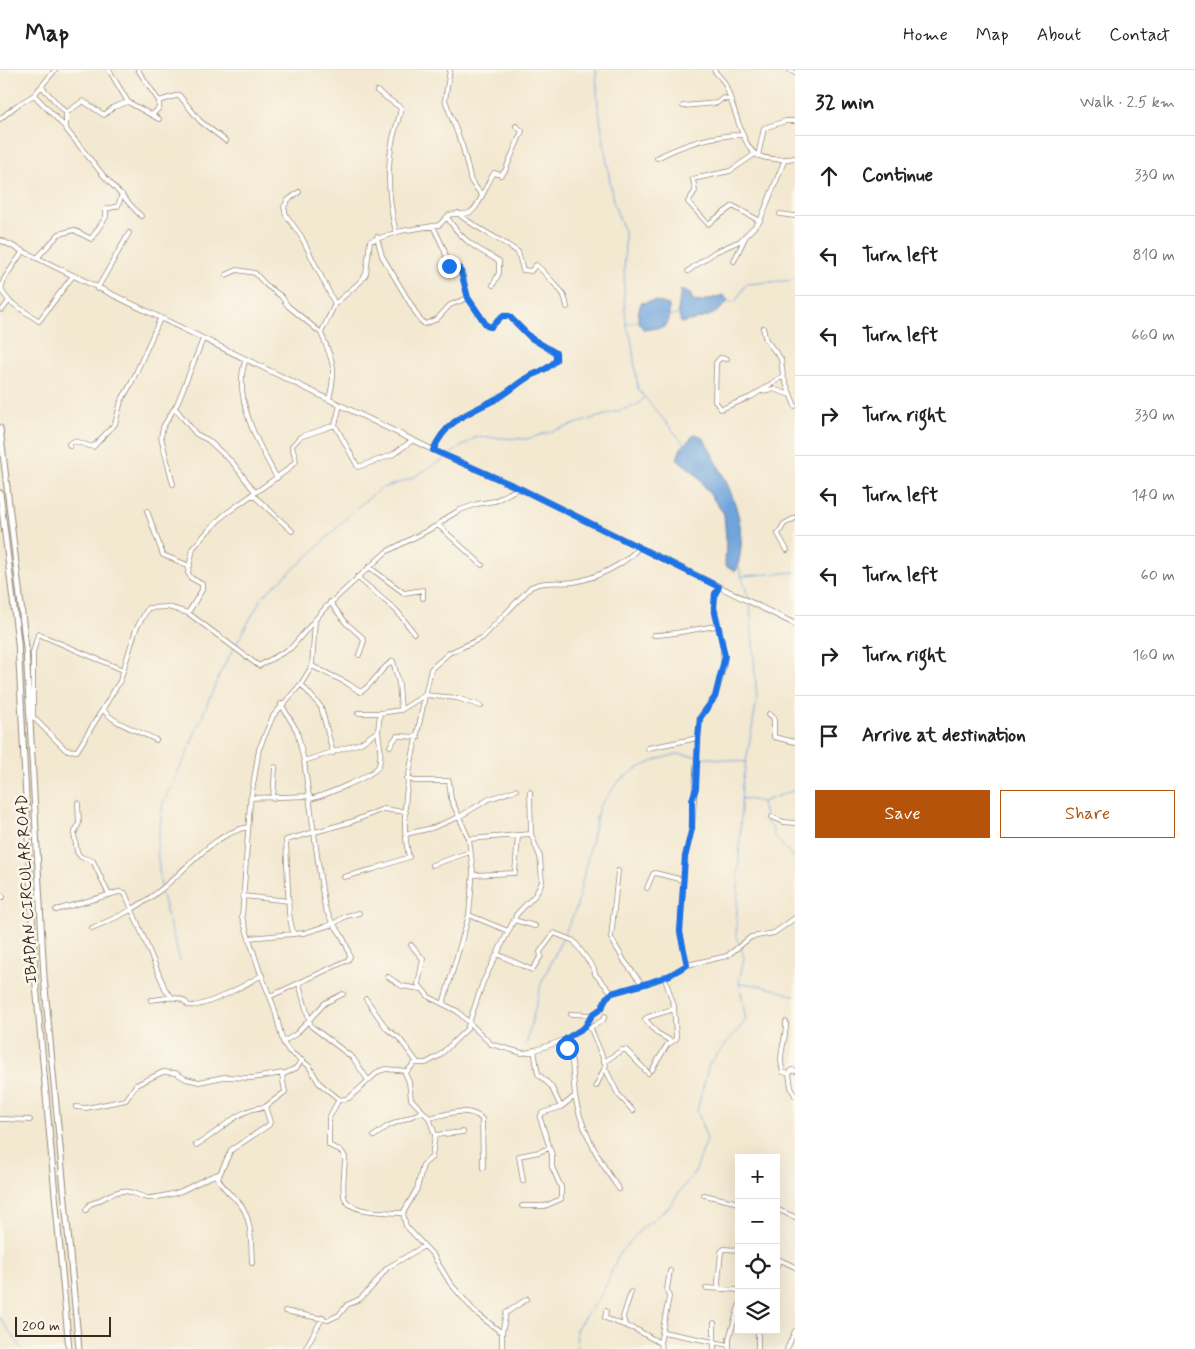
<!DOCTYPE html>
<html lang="en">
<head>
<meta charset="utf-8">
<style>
	body { margin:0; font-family:Mynerve,sans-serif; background:#f6f6f6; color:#202124 }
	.controls { position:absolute; right:15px; bottom:15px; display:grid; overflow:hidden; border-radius:0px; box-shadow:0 5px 20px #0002 }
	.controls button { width:45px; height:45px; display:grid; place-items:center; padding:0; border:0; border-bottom:1px solid #e0e0e0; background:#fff; color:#202124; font:25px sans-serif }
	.scale { position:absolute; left:15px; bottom:12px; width:96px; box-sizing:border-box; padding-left:5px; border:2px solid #3b2a1e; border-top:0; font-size:14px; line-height:18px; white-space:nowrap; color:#3b2a1e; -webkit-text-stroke:4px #fbf7ec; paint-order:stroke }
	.stop { position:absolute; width:15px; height:15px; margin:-11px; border:4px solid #1a73e8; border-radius:50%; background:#fff }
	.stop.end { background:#1a73e8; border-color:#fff; box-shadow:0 1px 5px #0008 }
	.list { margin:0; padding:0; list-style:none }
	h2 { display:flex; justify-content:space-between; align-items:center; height:65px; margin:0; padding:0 20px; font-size:21px }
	h2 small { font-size:16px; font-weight:400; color:#757577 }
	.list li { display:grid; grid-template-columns:32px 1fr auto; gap:15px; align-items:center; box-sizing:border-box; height:80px; padding:0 20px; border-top:1px solid #e0e0e0 }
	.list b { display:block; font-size:19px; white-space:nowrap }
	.list em { font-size:16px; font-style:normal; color:#757577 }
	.actions { display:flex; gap:10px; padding:15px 20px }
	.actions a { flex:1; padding:11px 0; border:1px solid #b45309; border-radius:0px; text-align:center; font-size:18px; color:#b45309 }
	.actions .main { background:#b45309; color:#fff }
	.icon { flex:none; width:28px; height:28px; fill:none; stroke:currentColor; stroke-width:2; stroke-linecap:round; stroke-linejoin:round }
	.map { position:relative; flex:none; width:795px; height:1279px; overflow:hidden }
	header { display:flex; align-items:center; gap:30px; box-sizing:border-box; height:70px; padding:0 25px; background:#fff; border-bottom:1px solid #e0e0e0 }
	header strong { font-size:24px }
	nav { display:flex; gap:28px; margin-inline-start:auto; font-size:18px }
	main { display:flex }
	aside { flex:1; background:#fff }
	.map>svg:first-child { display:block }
	.water { fill:#6fa4dc; stroke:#55677d }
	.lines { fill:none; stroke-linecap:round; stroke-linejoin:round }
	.stream { stroke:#6fa4dc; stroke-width:1 }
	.minor-casing { stroke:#978977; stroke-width:5.5 }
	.major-casing { stroke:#978977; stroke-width:6 }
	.highway-casing { stroke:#978977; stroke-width:7 }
	.minor { stroke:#fff; stroke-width:4 }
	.major { stroke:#fff; stroke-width:4.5 }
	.highway { stroke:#fff; stroke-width:5 }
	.route { stroke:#1a73e8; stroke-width:6 }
	.labels { text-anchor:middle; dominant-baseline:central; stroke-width:5; stroke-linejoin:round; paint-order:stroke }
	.street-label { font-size:16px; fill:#3b2a1e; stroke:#fbf7ec }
</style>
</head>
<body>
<header>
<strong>Map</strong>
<nav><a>Home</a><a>Map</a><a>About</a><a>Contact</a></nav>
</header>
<main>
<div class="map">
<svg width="795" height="1279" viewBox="0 0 795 1279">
	<rect width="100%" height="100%" fill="#fbf7ec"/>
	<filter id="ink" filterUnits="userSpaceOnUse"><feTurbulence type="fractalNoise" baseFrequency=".02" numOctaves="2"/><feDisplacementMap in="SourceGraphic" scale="10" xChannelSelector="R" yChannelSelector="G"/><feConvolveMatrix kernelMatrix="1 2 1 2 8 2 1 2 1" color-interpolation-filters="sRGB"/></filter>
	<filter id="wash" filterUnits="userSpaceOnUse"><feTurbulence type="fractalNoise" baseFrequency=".0096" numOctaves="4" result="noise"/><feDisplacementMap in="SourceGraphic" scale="20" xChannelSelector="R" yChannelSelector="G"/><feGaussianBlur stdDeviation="1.12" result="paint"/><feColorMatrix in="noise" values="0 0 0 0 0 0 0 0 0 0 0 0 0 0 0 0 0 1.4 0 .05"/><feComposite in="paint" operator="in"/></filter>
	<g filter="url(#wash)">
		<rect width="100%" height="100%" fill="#f3e8d0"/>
		<path class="water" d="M681,219L690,224L693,230L700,232L723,225L728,230C719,247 698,249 681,253L678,241Z
			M655,231L669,235V250L665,257L644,260C636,251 637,244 641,233Z
			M695,364L703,367C725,408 753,453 736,501L725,496L726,469L724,444L694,402L677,389L681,378Z"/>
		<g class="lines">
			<path class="stream" d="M596,0L598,35L613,131L625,164L624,225L626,254L631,268L638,319L685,375
				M726,233L736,231L746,214L795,210
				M667,247L680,244
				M626,254L639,251
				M449,385L476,367L527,369L637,335L644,328
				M738,495L749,529
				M742,506L795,502
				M741,728L762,732L795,720
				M762,732L766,752L772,758L774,766L795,789
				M161,818L157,778L163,733L184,690L221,601L263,526L317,478L354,440L380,419L410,409L446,388
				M161,822L180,891
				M739,874L736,866L742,714L757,630L750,533
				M740,913L763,916L795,926
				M526,975L541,914L576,839L599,737L619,711L638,698L659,689L677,684L745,692
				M0,1248L22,1279
				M577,1279L576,1259L603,1222L619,1184L641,1159L668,1138L696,1100L707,1069L697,1041L709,994L746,950L739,912L744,888L741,878"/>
		</g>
	</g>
	<g filter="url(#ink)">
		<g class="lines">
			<g class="minor-casing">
				<path id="minor" d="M109,0L128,32L159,49
					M138,0L159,31V38L152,45
					M450,0L445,30L463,78L471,111L481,124
					M714,0C717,4 721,8 724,12C733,29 742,78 757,85C767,90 784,90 795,88
					M790,0L795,3
					M42,17L66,43V59L103,105L141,146
					M377,21L401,38C399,50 394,61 392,73C386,104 389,133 396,163
					M34,25L65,57
					M159,31L179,25L200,51L226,71
					M683,36L717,33L723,28L731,30
					M66,43L83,31L104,45L114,37L128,32
					M0,49L16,36L34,25L55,0
					M755,84L730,101L693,109L695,121L688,132L708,154L733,136L760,151
					M758,86L764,58L786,51H795
					M657,88C682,75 713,65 742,65
					M299,122L288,130L284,137L286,145L301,166L335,234
					M458,143C463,151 507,173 518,182L523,200L531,201L536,195C539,196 557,217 561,221C565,225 566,232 567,237
					M780,144L795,146
					M447,147C462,171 476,178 499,191V203L493,215
					M433,156L444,179L449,196H457L462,202L468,228
					M377,167L382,186L420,250L425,254L437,249L450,235L468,228L487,256L491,257L502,246H509L531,268L556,283V290C549,299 540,301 530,306C519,312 509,322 498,328C468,344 448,348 433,380
					M37,188L59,164L74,160L91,169L106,147V139L118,136L122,124
					M734,191L745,168
					M688,201L715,182L740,171L760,151L785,89
					M226,205L237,200L255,203L266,215L281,226L288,236L321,263
					M97,219L129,163
					M9,231L1,220L4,209L23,181
					M2,240L9,231L39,251L72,207
					M763,258L766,270L781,289L783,306L795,336
					M246,289C231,326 259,376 277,408
					M727,289L720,288L716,293L715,331L721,339L751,327L783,306
					M762,321L773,319L791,325
					M329,329C337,299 333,291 321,263L335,234L361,211L366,204L370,171L401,161L439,155L449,145C455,143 463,145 469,143C479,139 486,114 494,103L501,105L505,101L522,61L516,56
					M175,338L196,364L208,370L233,393L255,422
					M335,355L358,397L392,385L413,370
					M70,376L69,374L74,371L93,377L115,354L121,331L131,314L160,249
					M173,414L161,367L163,357L177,334L203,269
					M252,424L292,461
					M147,441L163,485L190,496
					M438,455L482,495
					M787,480L778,464L784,454L795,448
					M369,497L404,523L423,520V528
					M357,507L397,541L414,563
					M330,532L346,553L362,567L364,571L359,585
					M188,543L259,596L291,578L325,538L386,482L438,455L448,447L460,440L477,434L495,431L519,418
					M315,550L312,596L301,614L273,646L259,679L250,734L242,847L260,902L274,937L283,972L289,981L309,996L319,1013L340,1030L349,1028L379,1001L386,999L406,1001
					M38,564L33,583V647L66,680L77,681L120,611L136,559L148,538L168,537L188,543L202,520V514L191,508L188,503L193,478L208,461L224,445L287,400L296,391L292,376L300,367L335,355L340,335
					M38,564L123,600
					M654,565C676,565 696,558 718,556
					M312,596L347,613L360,622C371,618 381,597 393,591L399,614L401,640
					M301,614L321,637L333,683
					M481,636L457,628L425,625L431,599L449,583L482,568L531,517C546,510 559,514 574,512C596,508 625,495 639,477
					M103,639C111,653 142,662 156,670
					M358,643H380
					M769,644L774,648V667L795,672
					M390,676L397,666L418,667
					M648,678L698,668
					M304,691L361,673L378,661L380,643L401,640L425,625
					M407,708L414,711H449L451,729L469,769L473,801L469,845L443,934
					M250,728L310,726
					M273,729L275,697
					M310,729C323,726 371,707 378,697C383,689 379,670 378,661
					M78,733L79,753L74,764L77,782L81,787L93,791L109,825
					M772,747L784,752L795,753
					M406,764L432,758L459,747L489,729L516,720
					M469,769L531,764
					M432,795L470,782
					M618,801L611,868L625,892L642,914
					M473,805L515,803L518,766
					M344,807L374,799L409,787C396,732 416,678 425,625
					M647,818L653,804L655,803L683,810
					M0,824L3,827
					M243,826L289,831
					M56,840L119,822L125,823L166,921L172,927
					M469,845L508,861
					M515,849L516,845L536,824L542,812L540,787L531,764L530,722
					M92,858C116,848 138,838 159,821C187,800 212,764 248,757
					M293,863L289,844L286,770L351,752L383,739L406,742
					M249,868L304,863L333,854L325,838L321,813L304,691L297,661L281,634
					M411,875L423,889L418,914L429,927L457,941L491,974L522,983L530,982L564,970L585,957L592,945L602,938L606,928L612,923L648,913L670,905L687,895L727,886L751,867L774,863L795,848
					M497,884L532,900L541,886L540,882L554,863L574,871L594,899L595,904L612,923
					M687,895L680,862L685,787L692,758L700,647L715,627L724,595L722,570L714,537L715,524L719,517
					M388,907L402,916L421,919
					M299,914L311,956L353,988L368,1010
					M271,926L348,890L350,887C348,876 341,862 333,854L346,846L359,843
					M366,929L387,959L399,968L417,992
					M151,930C164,929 179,923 188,935C201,940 249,913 262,905
					M571,944L592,945
					M786,952C787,969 777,984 783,1002L789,1004
					M586,955L591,959L606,995L596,1016
					M590,958L603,950L605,946
					M564,970L572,992L575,1026
					M671,971L657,963L645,949L648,947L674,939
					M283,972L296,964L325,933L343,924
					M534,980L538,1004L551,1016L561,1037L575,1026C581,1060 599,1091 619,1119
					M604,992L622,980H626L648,1003
					M605,998L618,1024L633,1041
					M652,1000L667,975L676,969V966L674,936L664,906
					M795,1001L792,1000L789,1004L791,1017L795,1026
					M339,1029L329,1048V1075L342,1082L345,1087C345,1099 342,1114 344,1126C347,1144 389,1142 403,1143
					M76,1037L86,1038L126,1030L136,1015L163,1002L176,1003L186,1009L199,1012L224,1007L253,1008L283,1003
					M429,1048C445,1045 468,1035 482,1049L483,1098
					M0,1049L30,1050
					M463,1062L435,1065L429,1048L411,1029L409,1012L405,1003L415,993H426L439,986L467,959L483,912L514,850L535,856
					M435,1065L432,1087L423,1095L417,1119L403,1143L406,1156L433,1185L450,1213L475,1242L502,1263
					M374,1066L388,1056L422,1042
					M196,1075C219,1063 238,1038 265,1037
					M523,1111L519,1086L539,1082L549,1078
					M704,1125L739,1133
					M522,1136H545L561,1129V1117L552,1097V1085L540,1048L542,1043L561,1037
					M776,1139L795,1147
					M86,1140L90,1134C102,1131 108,1123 122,1121C131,1120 139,1127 148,1128C156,1128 168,1125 176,1123C191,1118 203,1108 219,1104
					M776,1188L795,1197
					M252,1193C251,1176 252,1153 243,1138C236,1126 226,1125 218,1108L231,1080L269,1055L270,1052L265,1037L285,1022L282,1005L296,998L302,990
					M776,1199L779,1190
					M706,1218L739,1220
					M719,1219L718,1212L721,1182L724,1179L739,1180
					M285,1241L328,1250L339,1245L347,1235L360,1229L372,1217L387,1198L424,1176
					M606,1241L605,1248L637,1260L660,1273L662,1279
					M625,1255L623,1247L631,1222
					M663,1262L729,1275
					M660,1273L669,1227L667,1219L670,1201
					M305,1279L323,1247
					M502,1279V1263L506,1243L527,1229
					M714,1279V1253
					M729,1279V1268L739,1236
					M758,1279V1260
					M787,1279L795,1261"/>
			</g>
			<g class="major-casing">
				<path id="major" d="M0,170L433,380L519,418L795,554"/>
			</g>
			<g class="highway-casing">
				<path id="highway" d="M0,358L26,578L44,907L79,1279
					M0,423L18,572L35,904L69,1279"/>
			</g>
			<use href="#minor" class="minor"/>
			<use href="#major" class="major"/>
			<use href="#highway" class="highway"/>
		</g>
	</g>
	<g class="lines" filter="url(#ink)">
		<path class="route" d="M449,196L460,198L468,228L487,256L491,257L502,246H509L531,268L556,283V290C549,299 540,301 530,306C519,312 509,322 498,328C468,344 448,348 433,380L519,418L719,517L715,524L714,538L725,586L715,627L700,648L698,668L696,718L692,730V758L685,787L680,862L687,895L670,905L648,913L612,923L606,928L602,938L592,945L585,957L564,970L567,978"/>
	</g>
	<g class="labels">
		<g class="street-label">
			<text transform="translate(27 819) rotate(-93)">IBADAN CIRCULAR ROAD</text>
		</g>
	</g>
</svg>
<div class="controls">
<button>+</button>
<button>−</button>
<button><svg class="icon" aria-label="locate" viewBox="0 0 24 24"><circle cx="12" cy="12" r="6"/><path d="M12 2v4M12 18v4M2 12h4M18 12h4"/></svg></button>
<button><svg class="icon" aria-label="layers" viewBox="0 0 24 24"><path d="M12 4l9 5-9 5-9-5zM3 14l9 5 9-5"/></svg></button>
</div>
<div class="scale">200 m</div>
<div class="stop" style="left:567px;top:978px"></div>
<div class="stop end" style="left:449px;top:196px"></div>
</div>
<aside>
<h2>32 min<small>Walk · 2.5 km</small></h2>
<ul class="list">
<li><svg class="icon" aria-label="ahead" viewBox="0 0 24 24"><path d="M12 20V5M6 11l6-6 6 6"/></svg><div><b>Continue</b></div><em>330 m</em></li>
<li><svg class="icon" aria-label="left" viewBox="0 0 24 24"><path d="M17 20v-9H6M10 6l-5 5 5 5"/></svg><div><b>Turn left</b></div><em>810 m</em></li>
<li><svg class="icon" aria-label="left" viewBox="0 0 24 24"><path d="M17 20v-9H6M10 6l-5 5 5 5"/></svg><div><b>Turn left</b></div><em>660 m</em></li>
<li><svg class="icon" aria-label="right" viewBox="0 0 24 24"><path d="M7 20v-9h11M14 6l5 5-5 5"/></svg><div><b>Turn right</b></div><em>330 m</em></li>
<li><svg class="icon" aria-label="left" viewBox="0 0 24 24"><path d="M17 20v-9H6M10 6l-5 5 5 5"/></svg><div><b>Turn left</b></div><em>140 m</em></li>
<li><svg class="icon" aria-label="left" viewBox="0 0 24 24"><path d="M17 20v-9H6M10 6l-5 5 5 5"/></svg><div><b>Turn left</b></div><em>60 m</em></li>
<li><svg class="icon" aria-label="right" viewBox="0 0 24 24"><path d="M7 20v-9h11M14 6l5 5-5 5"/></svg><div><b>Turn right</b></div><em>160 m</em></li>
<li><svg class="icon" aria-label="arrive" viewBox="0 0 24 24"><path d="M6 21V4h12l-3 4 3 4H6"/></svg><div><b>Arrive at destination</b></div></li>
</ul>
<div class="actions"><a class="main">Save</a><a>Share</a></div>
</aside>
</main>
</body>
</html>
